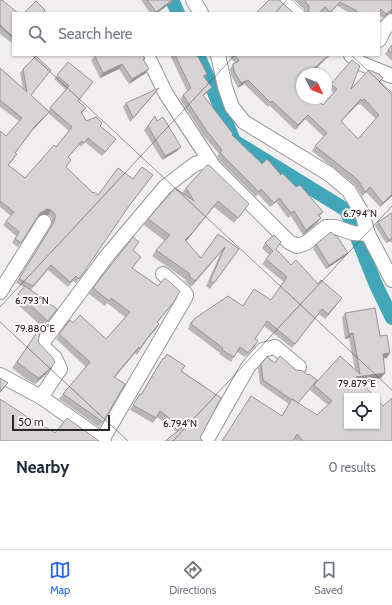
<!DOCTYPE html>
<html lang="en">
<head>
<meta charset="utf-8">
<style>
	body { margin:0; font-family:Cabin,sans-serif; background:#f2f2f3; color:#1f2937 }
	.controls { position:absolute; right:12px; bottom:12px; display:grid; overflow:hidden; border-radius:0px; box-shadow:0 1px 3px #0004 }
	.controls button { width:36px; height:36px; display:grid; place-items:center; padding:0; border:0; border-bottom:1px solid #e0e1e3; background:#fff; color:#1f2937; font:20px sans-serif }
	.compass { position:absolute; left:296px; top:68px; width:36px; height:36px; border-radius:50%; background:#fff; box-shadow:0 1px 3px #0004; rotate:133deg }
	.scale { position:absolute; left:12px; bottom:10px; width:98px; box-sizing:border-box; padding-left:4px; border:2px solid #292829; border-top:0; font-size:11px; line-height:14px; white-space:nowrap; color:#292829; -webkit-text-stroke:3px #fffbfd; paint-order:stroke }
	.list { margin:0; padding:0; list-style:none }
	h2 { display:flex; justify-content:space-between; align-items:center; height:52px; margin:0; padding:0 16px; font-size:17px }
	h2 small { font-size:13px; font-weight:400; color:#747a83 }
	.icon { flex:none; width:22px; height:22px; fill:none; stroke:currentColor; stroke-width:2; stroke-linecap:round; stroke-linejoin:round }
	.map { position:relative; flex:none; width:392px; height:441px; overflow:hidden }
	.search { position:absolute; background:#fff; box-shadow:0 1px 3px #0004; left:12px; right:12px; top:12px; height:44px; display:flex; align-items:center; gap:10px; box-sizing:border-box; padding:0 14px; border-radius:0px; color:#747a83; font-size:15px }
	.sheet { height:108px; background:#fff }
	nav { display:flex; justify-content:space-around; align-items:center; box-sizing:border-box; height:56px; border-top:1px solid #e0e1e3; background:#fff; font-size:11px; color:#747a83 }
	nav a { display:grid; justify-items:center; gap:2px }
	nav .on { color:#2563eb }
	.map>svg:first-child { display:block }
	.lines { fill:none; stroke-linecap:round; stroke-linejoin:round }
	.canal { stroke:#41a6b8; stroke-width:14 }
	.street-casing { stroke:#9a9799; stroke-width:16 }
	.street { stroke:#fff; stroke-width:14 }
	.wall { fill:#bab6b8; fill-rule:evenodd }
	.shaded-wall { fill:#979496 }
	.building { fill:#d8d4d6; stroke:#979496; fill-rule:evenodd }
	.ticks { fill:none; stroke:#292829; stroke-width:1; stroke-opacity:0.45 }
	.ticks-label { font-size:10px; text-anchor:middle; fill:#292829; stroke:#fffbfd; stroke-width:4; stroke-linejoin:round; paint-order:stroke }
</style>
</head>
<body>
<div class="map">
<svg width="392" height="441" viewBox="0 0 392 441">
	<rect width="100%" height="100%" fill="#f1eef0"/>
	<g class="lines">
		<path class="canal" d="M172,0L178,13
			M198,55L207,75L234,141L346,210L376,285L392,318"/>
		<g class="street-casing">
			<path id="street" d="M193,0L201,13
				M284,0L298,13
				M379,40L385,28L392,21
				M147,55L166,94L214,167
				M218,55L225,87L232,107L244,122L329,174L349,191L362,213L368,234L392,280
				M351,55L360,63L392,76
				M0,292L44,222
				M0,375L41,397L104,441
				M41,397L60,369L55,358L42,346L43,342L106,257L165,187L195,164L202,162L208,163L214,167L289,242L297,246L306,243L326,227H335L353,233L368,234
				M102,440L185,298L186,295L184,292L163,274
				M206,441L248,367L263,350L275,347L299,367"/>
		</g>
		<use href="#street" class="street"/>
	</g>
	<path class="wall" d="M0,0L13,13V44L0,34Z
		M141,0H173L171,3L157,13H150Z
		M296,0H392L389,13L383,18L379,15V13H350L337,6L331,13H323L322,12L320,13H306V10Z
		M392,45V61L385,54Z
		M170,55H197L207,74L204,78L209,91L203,96L232,135L262,164L281,175L296,187L323,212L319,217L317,223L303,235L291,216L288,218L276,202L270,207L258,194L256,197L221,162L217,156L219,154L203,135L180,99L183,95L187,91Z
		M228,55H330L300,84L323,105L334,93L328,88L331,84L351,89L380,82L392,95V196L380,207L366,192L362,196L355,185L312,151L315,146L324,137L305,119L295,130L269,105L268,107L244,84L238,88L231,75L230,69L233,64L235,63ZM358,104L359,105L360,104L376,119L358,139L341,122Z
		M95,56L145,59L144,60L146,73L129,84L119,69L100,78L91,60Z
		M68,62L78,101L86,108L82,113L86,121L100,126L113,143L102,156L85,142L81,147L79,145L68,158V165L66,167L93,193L98,195L133,179L153,175L126,210L76,283L73,281L68,287L48,270L31,290L57,309L43,328L13,300L24,287L16,283L51,227L52,223V218L48,215L44,214L37,217L18,247L12,243L16,236L3,225L11,216L0,207V131L6,136L19,121L0,107V68L23,88L20,73L23,69L51,70L31,95L48,111L66,90L54,79ZM48,113L69,131L56,147L25,178L8,166L14,159L15,153L33,130Z
		M156,92L130,122L123,107L126,103Z
		M155,116L157,121L177,151L162,160L144,130Z
		M186,188L249,204L234,223L214,207L186,241L201,258L218,234L239,249L210,289L206,286L221,252L191,287L185,281L186,280L152,256L156,250L165,241L144,225L148,219L182,193Z
		M392,213V243L390,241L386,243L375,226L378,222Z
		M265,243L276,249L291,265L318,284L342,298L325,319L319,314L292,348L264,326L255,339V346L245,357L237,352L231,362L219,354L220,353L188,329L190,323L194,319L243,306L271,300L284,282L262,264L269,255L262,248Z
		M316,244L348,253L344,257L326,269L313,249Z
		M133,250L137,262L132,268L170,307L158,322L156,329L146,341L137,355L135,353L115,377L103,422L99,427L59,399L63,394L86,367L56,339L70,320L73,323L106,339L125,317L107,303L105,306L89,294L93,288Z
		M345,313L380,336L387,358L383,359L385,373L381,378L360,381L392,441H295L282,415L289,404L260,384L258,368L261,364L275,363L296,370L317,380L355,370L349,338L345,339L342,318ZM313,386L310,390L328,405L317,415L298,403Z
		M38,331V342L46,374L35,384L26,379L12,368Z
		M163,358L221,398L177,432L157,417L153,423L130,410L140,394H141Z"/>
	<path class="shaded-wall" d="M172,0H173L171,3L157,13H155Z
		M392,9V13H389L383,18L386,14Z
		M329,55H330L310,74H308Z
		M122,64L119,69L100,78L103,73Z
		M149,69L146,73L129,84L132,79Z
		M248,80L244,84L238,88L241,83Z
		M212,87L209,91L199,99L203,95Z
		M159,88L156,92L130,122L133,118Z
		M361,99L358,104L337,125L341,121Z
		M86,108L83,112L78,116L81,112Z
		M49,112L46,116L33,130L35,126Z
		M308,115L305,119L295,130L298,125Z
		M181,147L177,151L162,160L165,156Z
		M370,187L366,192L362,196L365,192Z
		M392,194V196L380,207L383,203Z
		M279,198L276,202L270,207Z
		M218,201L189,238L181,246L185,240Z
		M47,209L51,210L48,215L44,214L37,217L40,213Z
		M321,218L317,223L303,235L306,230Z
		M392,238L390,241L386,243L389,240Z
		M225,247L221,252L191,287L195,281Z
		M348,253L344,257L326,269L329,265Z
		M342,298L339,302L325,319L328,314Z
		M159,324L156,329L144,342L148,337Z
		M353,333L349,338L345,339L349,334Z
		M258,341L255,346L245,357L248,353Z
		M139,347L135,353L110,383L114,377Z
		M390,353L387,358L379,359L383,354Z
		M51,368L46,374L35,384L39,378Z
		M385,373L381,378L353,382L356,377Z
		M8,383L5,387L0,393V391Z"/>
	<path class="building" d="M0,0H2L18,13H13V37L0,27Z
		M147,0H172L156,12Z
		M269,0H280L281,2L294,13H256Z
		M304,0H392V9L386,14L381,9L379,15V13H356L357,11L340,2L330,12L325,7L319,13H308L309,10V6Z
		M36,1L45,10L43,13H24Z
		M392,45V53L388,50Z
		M96,55H143L145,59H143L149,69L132,79L122,64L103,73L95,56Z
		M175,55H197L207,74L203,76L212,87L203,95L233,134L232,135L262,164L267,159L281,175L282,173L296,187L300,185L323,212L318,215L321,218L306,230L294,211L291,213L279,198L274,203L261,189L259,192L224,157L220,152L222,150L206,130L183,95L191,88Z
		M235,55H329L308,74H302V80L299,83L302,86V98H315L323,105L337,89L331,84L352,60L360,66L351,89L369,70L379,74L383,78L379,82L392,95V194L383,203L370,187L365,192L358,180L315,146L327,133L308,115L298,125L272,101L271,103L248,80L241,83L234,71L233,64L239,61ZM361,99L362,101L364,99L379,115L358,139L341,121Z
		M36,56L51,70L31,95L49,112L35,126L15,153L17,154L8,165L25,178L54,145L56,147L72,127L50,108L69,86L57,75L68,62L93,82L78,101L86,108L81,112L86,121L96,117L102,123L100,126L116,139L105,152L88,138L84,143L82,141L68,157L71,160L66,167L93,193L94,192L98,195L118,168L133,179L142,167L153,175L129,206L79,279L76,276L70,282L51,265L33,286L19,279L54,222L55,218V214L51,210L47,209L40,213L21,243L15,239L19,232L6,221L14,212L0,201V131L6,136L22,118L0,100V68L27,92L23,69Z
		M159,88L133,118L126,103Z
		M155,116L157,121L163,117L181,147L165,156L148,126Z
		M207,165H209L249,204L238,218L218,201L193,232L185,240L201,258L218,234L239,249L214,283L210,281L225,247L195,281L189,276L190,274L156,250L170,235L148,219L175,188L194,201L186,188Z
		M392,213V238L389,240L378,222Z
		M331,232L335,236L336,235L348,253L329,265L316,244Z
		M274,235L281,242L276,249L291,265L296,260L318,284L321,280L342,298L328,314L322,309L295,344L267,321L255,339L258,341L248,353L240,347L234,357L222,350L223,348L191,324L194,319L228,296L243,306L254,289L271,300L287,277L266,259L273,251L265,243Z
		M133,237L139,242L133,250L141,257L132,268L158,286L165,278L180,291L174,302L157,322L159,324L148,337L140,349L139,347L114,377L125,384L103,422L63,394L90,362L59,334L70,320L73,323L80,315L106,339L130,312L111,298L109,301L93,288Z
		M25,286L57,309L48,321L18,294Z
		M375,308L380,336L387,335L390,353L383,354L385,373L356,377L374,396H347V426H377V399L383,406L392,398V441H303L297,434L293,441H222L251,396L282,416L292,399L317,415L332,401L314,385L340,356L360,374L353,333L349,334L345,313Z
		M38,331L40,333L38,342L52,357L55,362L51,368L39,378L31,373L17,362Z
		M167,354L185,366L181,371L221,398L200,438L203,441H165L182,428L160,411L156,418L133,405L140,394L141,395L163,358L164,359Z
		M280,356L296,370L303,371L308,375L309,374L317,380L298,403L292,399V400L263,380L261,364L267,357L275,363Z
		M0,378L8,383L0,391Z
		M0,399L29,418V417L55,433L67,418L99,441H0Z"/>
	<path class="ticks" d="M292,0L306,13M275,13L287,0M0,25L13,37M32,55L392,390M351,55L392,93M0,307L235,55M0,322L128,441M173,441L392,206"/>
	<g class="ticks-label">
		<text x="360" y="217">6.794°N</text>
		<text x="32" y="304">6.793°N</text>
		<text x="35" y="332">79.880°E</text>
		<text x="357" y="387">79.879°E</text>
		<text x="180" y="427">6.794°N</text>
	</g>
</svg>
<div class="controls">
<button><svg class="icon" aria-label="locate" viewBox="0 0 24 24"><circle cx="12" cy="12" r="6"/><path d="M12 2v4M12 18v4M2 12h4M18 12h4"/></svg></button>
</div>
<svg class="compass" viewBox="-18 -18 36 36"><path d="M0-13l5 13h-10z" fill="#e53935"/><path d="M0 13l5-13h-10z" fill="#747a83"/></svg>
<div class="scale">50 m</div>
<div class="search"><svg class="icon" aria-label="search" viewBox="0 0 24 24"><circle cx="10" cy="10" r="6"/><path d="M15 15l6 6"/></svg>Search here</div>
</div>
<section class="sheet">
<h2>Nearby<small>0 results</small></h2>
<ul class="list">
</ul>
</section>
<nav>
<a class="on"><svg class="icon" aria-label="map" viewBox="0 0 24 24"><path d="M3 6l6-2 6 2 6-2v14l-6 2-6-2-6 2zM9 4v14M15 6v14"/></svg>Map</a>
<a><svg class="icon" aria-label="directions" viewBox="0 0 24 24"><path d="M12 3l9 9-9 9-9-9zM9 14v-3h6M13 9l2 2-2 2"/></svg>Directions</a>
<a><svg class="icon" aria-label="saved" viewBox="0 0 24 24"><path d="M7 4h10v16l-5-4-5 4z"/></svg>Saved</a>
</nav>
</body>
</html>
